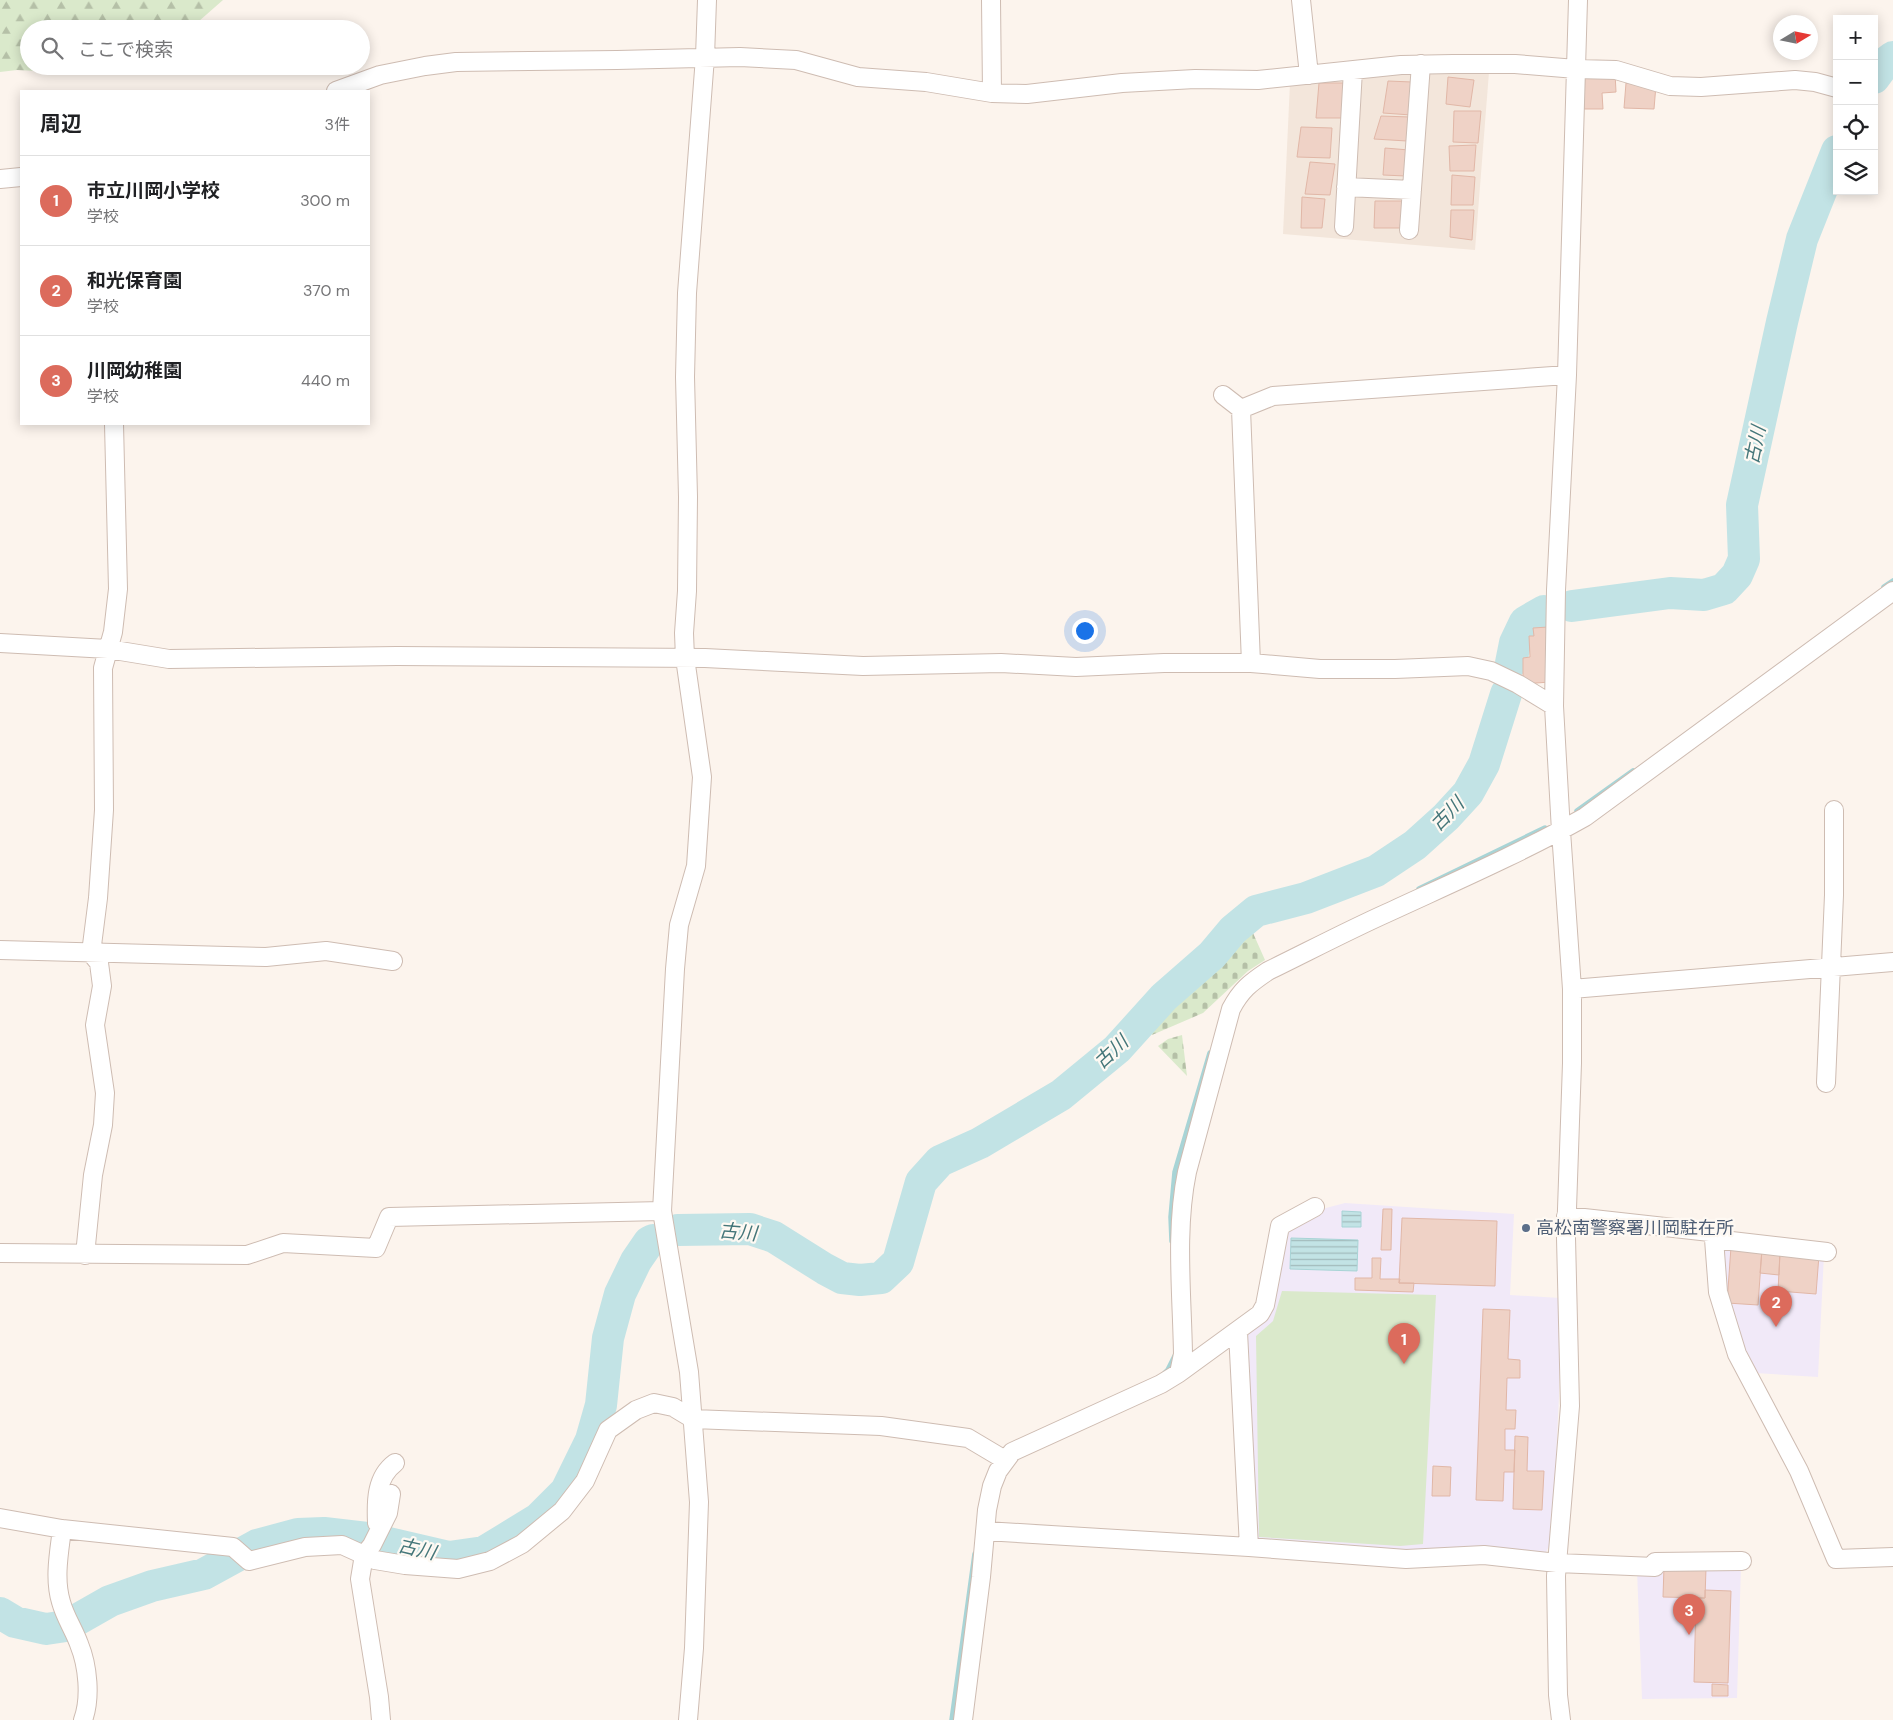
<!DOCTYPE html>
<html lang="ja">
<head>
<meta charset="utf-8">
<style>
	body { margin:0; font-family:"DM Sans","Noto Sans JP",sans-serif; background:#f2f2f2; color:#202124 }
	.controls { position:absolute; right:15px; top:15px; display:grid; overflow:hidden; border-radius:0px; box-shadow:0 2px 12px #0003 }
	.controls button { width:45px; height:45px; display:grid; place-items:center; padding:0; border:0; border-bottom:1px solid #e0e0e0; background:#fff; color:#202124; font:25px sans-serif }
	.compass { position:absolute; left:1773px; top:15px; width:45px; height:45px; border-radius:50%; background:#fff; box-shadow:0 2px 12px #0003; rotate:80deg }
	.you { position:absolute; left:1084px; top:630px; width:18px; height:18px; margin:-12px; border:4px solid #fff; border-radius:50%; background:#1a73e8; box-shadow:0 0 0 8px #1a73e833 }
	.badge { display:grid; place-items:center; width:32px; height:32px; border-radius:50%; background:#dc6b5c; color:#fff; font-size:16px; font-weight:700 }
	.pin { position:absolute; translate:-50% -41px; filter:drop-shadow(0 1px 2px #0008) }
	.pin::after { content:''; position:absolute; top:26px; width:18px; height:15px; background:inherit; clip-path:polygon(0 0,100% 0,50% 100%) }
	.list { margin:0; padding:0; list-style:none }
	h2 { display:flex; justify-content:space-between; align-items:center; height:65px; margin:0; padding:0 20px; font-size:21px }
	h2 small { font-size:16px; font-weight:400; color:#757577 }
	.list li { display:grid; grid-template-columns:32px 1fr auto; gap:15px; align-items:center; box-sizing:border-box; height:90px; padding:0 20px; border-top:1px solid #e0e0e0 }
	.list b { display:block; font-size:19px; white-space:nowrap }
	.list p { margin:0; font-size:16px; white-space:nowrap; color:#757577 }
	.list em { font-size:16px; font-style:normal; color:#757577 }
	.icon { flex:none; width:28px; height:28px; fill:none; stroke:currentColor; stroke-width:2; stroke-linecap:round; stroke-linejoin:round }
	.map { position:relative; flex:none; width:1893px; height:1720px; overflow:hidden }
	.search { position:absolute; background:#fff; box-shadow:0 2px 12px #0003; left:20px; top:20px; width:350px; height:55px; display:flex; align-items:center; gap:12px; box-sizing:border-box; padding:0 18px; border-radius:28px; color:#757577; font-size:19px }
	.panel { position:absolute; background:#fff; box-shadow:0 2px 12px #0003; left:20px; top:90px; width:350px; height:335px; border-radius:0px }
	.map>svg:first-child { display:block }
	.residential { fill:#f3e6db }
	.education { fill:#f1e9f8 }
	.green { fill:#dae9cb }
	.forest { fill:url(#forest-firs) }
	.cemetery { fill:url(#cemetery-stones) }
	.water { fill:url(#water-rules); stroke:#a8d4d6 }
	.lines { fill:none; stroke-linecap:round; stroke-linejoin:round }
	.stream { stroke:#a8d4d6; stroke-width:5.5 }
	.river { stroke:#c2e3e5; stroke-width:32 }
	.building { fill:#efd2c6; stroke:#e1b7a7 }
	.minor-casing { stroke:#cebcb2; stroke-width:20 }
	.minor { stroke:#fff; stroke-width:18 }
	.service-dot { fill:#5c6f8a; stroke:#fef9f3; stroke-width:2 }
	.labels { text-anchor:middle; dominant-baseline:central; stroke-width:4.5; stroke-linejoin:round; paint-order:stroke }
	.service-label { font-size:18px; fill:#4e5e75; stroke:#fef9f3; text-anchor:start }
	.water-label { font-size:19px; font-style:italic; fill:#447679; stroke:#fef9f3 }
</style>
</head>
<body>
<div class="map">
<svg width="1893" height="1720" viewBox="0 0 1893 1720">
	<defs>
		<pattern id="forest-firs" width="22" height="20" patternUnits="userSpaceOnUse" patternTransform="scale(1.25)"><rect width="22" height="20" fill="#dae9cb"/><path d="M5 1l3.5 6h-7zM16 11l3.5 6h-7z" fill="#b5c0a7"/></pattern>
		<pattern id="cemetery-stones" width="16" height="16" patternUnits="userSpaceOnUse" patternTransform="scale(1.25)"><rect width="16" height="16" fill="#dae9cb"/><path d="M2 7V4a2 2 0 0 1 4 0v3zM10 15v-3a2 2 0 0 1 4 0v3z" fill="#b5c0a7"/></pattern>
		<pattern id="water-rules" width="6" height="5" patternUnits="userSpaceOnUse" patternTransform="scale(1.25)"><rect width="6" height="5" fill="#c2e3e5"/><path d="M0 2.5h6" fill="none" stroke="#a2bbbc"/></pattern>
	</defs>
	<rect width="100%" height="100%" fill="#fcf4ed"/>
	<path class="residential" d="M1395,72H1489L1475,250L1283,234L1290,83Z"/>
	<path class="education" d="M1345,1203L1514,1214L1510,1295L1560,1298L1559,1396L1552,1540L1546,1552L1488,1547L1404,1552L1254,1540L1247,1331L1285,1232L1326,1208Z
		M1720,1242L1824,1254L1818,1377L1755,1373L1724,1303Z
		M1659,1564L1741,1565L1737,1698L1642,1699L1637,1570Z"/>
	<path class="green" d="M1282,1291L1436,1295L1423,1544L1400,1546L1259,1537L1256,1336L1273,1321Z"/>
	<path class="forest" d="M0,0H223L190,29H29V66H116L99,74L17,70L0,72Z"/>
	<path class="cemetery" d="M1258,923L1253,933L1265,960L1248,971L1203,1013L1152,1035L1150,1027L1247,927Z
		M1182,1035L1187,1076L1158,1046L1168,1039Z"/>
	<path class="water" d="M1342,1211L1361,1212V1227H1342Z
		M1291,1238L1358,1240L1357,1271L1290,1269Z"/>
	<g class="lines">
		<path class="stream" d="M1884,587L1893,581
			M1577,811L1633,771
			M1419,889L1545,828
			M1172,1241L1171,1217L1175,1172L1210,1053
			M1165,1373L1168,1370L1175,1356
			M952,1720L975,1554"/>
		<path class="river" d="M1874,78L1885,63L1893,57
			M1572,606L1670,593L1704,595L1724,589L1737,575L1744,559L1742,505L1782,322L1802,239L1837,151
			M1511,663L1515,643L1525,622L1544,611
			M678,1230L750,1229L774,1237L825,1269L842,1278L860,1280L881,1278L898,1262L921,1182L940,1161L980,1143L1061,1095L1117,1049L1164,997L1212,955L1233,930L1256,911L1306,898L1376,871L1415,845L1446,817L1468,793L1484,764L1506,694
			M0,1613L15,1622L46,1629L66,1626L110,1601L152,1586L204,1574L257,1545L298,1534L324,1533L367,1538L449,1557L484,1552L538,1519L566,1491L591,1440L601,1405L608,1338L620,1294L636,1261L649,1242L653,1240"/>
	</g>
	<path class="building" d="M1585,72L1615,73L1616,92L1602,93L1603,109H1584Z
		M1448,77L1474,80L1470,107L1446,104Z
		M1388,81L1412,82L1411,115L1383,113Z
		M1319,83H1343V118H1316Z
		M1626,83L1656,85L1654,109L1624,108Z
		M1454,111H1481L1478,143L1453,142Z
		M1381,116L1410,117L1407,141L1374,139Z
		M1301,127L1332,128L1330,158L1297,157Z
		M1476,145L1474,171H1450L1449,146Z
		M1385,148L1409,150L1406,176L1383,175Z
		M1310,162L1335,164L1330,195L1305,194Z
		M1452,175L1475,177L1473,205H1451Z
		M1302,197L1325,199L1322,228H1301Z
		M1375,201H1403L1400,228H1374Z
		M1451,210H1474L1472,240L1450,237Z
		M1548,627L1550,682L1523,684V658L1530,657L1529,636H1534L1533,628Z
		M1383,1209H1392L1391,1250H1381Z
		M1402,1218L1497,1221L1495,1286L1399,1283Z
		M1731,1247L1762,1249L1758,1305L1727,1303Z
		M1762,1250L1780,1252L1779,1275L1760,1273Z
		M1780,1252L1819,1255L1816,1294L1778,1291Z
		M1372,1258H1381L1380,1279H1400L1399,1283H1414L1413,1292L1355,1290V1278H1372Z
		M1483,1309L1510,1310L1508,1359L1520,1360V1378H1507L1506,1410H1516L1515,1429H1505V1450H1515L1514,1472H1504L1503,1501L1476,1500Z
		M1515,1436L1528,1437L1527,1471H1544L1542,1510L1513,1509Z
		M1433,1466L1451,1467L1450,1496H1432Z
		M1664,1567L1706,1568L1705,1598L1663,1597Z
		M1705,1590L1731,1591L1728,1683L1694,1682L1696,1598H1705Z
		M1712,1684L1728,1685V1696H1712Z"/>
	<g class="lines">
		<g class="minor-casing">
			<path id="minor" d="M991,0L992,93
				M1301,0L1309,75
				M336,91L380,75L425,66L456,62L617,60L740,57L796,60L858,77L926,82L992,93L1027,94L1122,83L1195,79L1258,80L1401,65L1453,64H1515L1576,69L1616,70L1670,86L1701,87L1795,80L1815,82L1837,88
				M0,179L21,177
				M1346,187L1412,190
				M1344,227L1353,70
				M1409,230L1421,64
				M1223,395L1241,409L1251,663
				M1241,409L1273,396L1567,375
				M0,643L108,649L169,659L397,656L705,658L863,666L1001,663L1076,667L1164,663H1251L1320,669H1395L1468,666L1491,671L1518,684L1554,706
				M0,950L266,957L326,951L393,961
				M1572,989L1893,962
				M1826,1083L1834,895V810
				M1566,1216L1710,1232L1714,1239L1718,1292L1737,1354L1799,1471L1836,1559L1893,1557
				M1714,1239L1827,1252
				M0,1253L247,1255L283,1243L376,1248L389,1217L662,1211
				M85,1255L93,1175L103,1125L105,1093L95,1025L102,986L99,963L91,953L98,898L104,810L103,668L113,632L118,589L114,424
				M1238,1332L1249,1547
				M1179,1373L1260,1314L1265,1305L1280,1226L1315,1207
				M0,1518L62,1529L233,1547L249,1561L305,1547L342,1545L375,1560L405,1565L458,1569L490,1561L522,1544L562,1511L585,1481L608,1430L636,1410L654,1403L673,1407L693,1419L881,1426L968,1438L1005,1460
				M377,1523C376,1501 376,1477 395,1463
				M62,1529C59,1553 54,1579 61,1602C65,1617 74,1630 79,1644C88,1666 91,1698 83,1720
				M985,1531L1249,1547L1406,1559L1484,1555L1557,1563L1655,1567V1562L1742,1561
				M381,1720L379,1697L360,1579L364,1555L372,1545L388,1513L391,1494
				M688,1720L694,1648L699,1502L689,1372L662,1211L675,969L679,925L696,866L702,777L685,658L684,633L687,591L688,497L685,377L687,293L705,57L707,0
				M963,1720L981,1577L987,1510L992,1486L998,1471L1012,1452L1161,1384L1179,1373L1183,1354C1182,1294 1175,1230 1187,1172L1231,1009C1241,990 1250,983 1268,971C1307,952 1347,931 1387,913C1454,882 1521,853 1585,817L1893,591
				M1561,1720L1558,1695L1556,1576L1570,1406L1566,1238L1572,1063V989L1561,831L1554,706L1556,590L1567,375L1578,0"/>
		</g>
		<use href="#minor" class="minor"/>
	</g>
	<circle class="service-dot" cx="1526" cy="1228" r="5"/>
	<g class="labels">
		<g class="service-label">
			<text x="1536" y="1228">高松南警察署川岡駐在所</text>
		</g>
		<g class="water-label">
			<text transform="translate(1755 445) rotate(-78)">古川</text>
			<text transform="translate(1447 814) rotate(-45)">古川</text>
			<text transform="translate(1111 1052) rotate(-43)">古川</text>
			<text transform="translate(738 1232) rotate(5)">古川</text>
			<text transform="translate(417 1549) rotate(13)">古川</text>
		</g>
	</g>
</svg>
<div class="controls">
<button>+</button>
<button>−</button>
<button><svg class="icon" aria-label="locate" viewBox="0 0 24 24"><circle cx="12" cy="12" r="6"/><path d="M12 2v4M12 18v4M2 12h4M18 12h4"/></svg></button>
<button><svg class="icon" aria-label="layers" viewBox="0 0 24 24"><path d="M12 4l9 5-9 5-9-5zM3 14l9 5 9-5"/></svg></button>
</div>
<svg class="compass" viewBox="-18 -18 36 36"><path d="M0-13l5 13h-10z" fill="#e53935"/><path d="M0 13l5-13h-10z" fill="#757577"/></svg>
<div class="you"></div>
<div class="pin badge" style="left:1404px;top:1364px">1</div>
<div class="pin badge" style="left:1776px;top:1327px">2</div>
<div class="pin badge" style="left:1689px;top:1635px">3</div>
<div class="search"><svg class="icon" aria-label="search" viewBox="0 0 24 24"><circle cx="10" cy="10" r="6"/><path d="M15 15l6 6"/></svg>ここで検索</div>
<section class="panel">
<h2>周辺<small>3件</small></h2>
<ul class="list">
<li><span class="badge">1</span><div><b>市立川岡小学校</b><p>学校</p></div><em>300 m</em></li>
<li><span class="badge">2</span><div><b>和光保育園</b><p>学校</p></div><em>370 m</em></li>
<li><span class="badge">3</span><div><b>川岡幼稚園</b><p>学校</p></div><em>440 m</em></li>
</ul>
</section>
</div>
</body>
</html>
